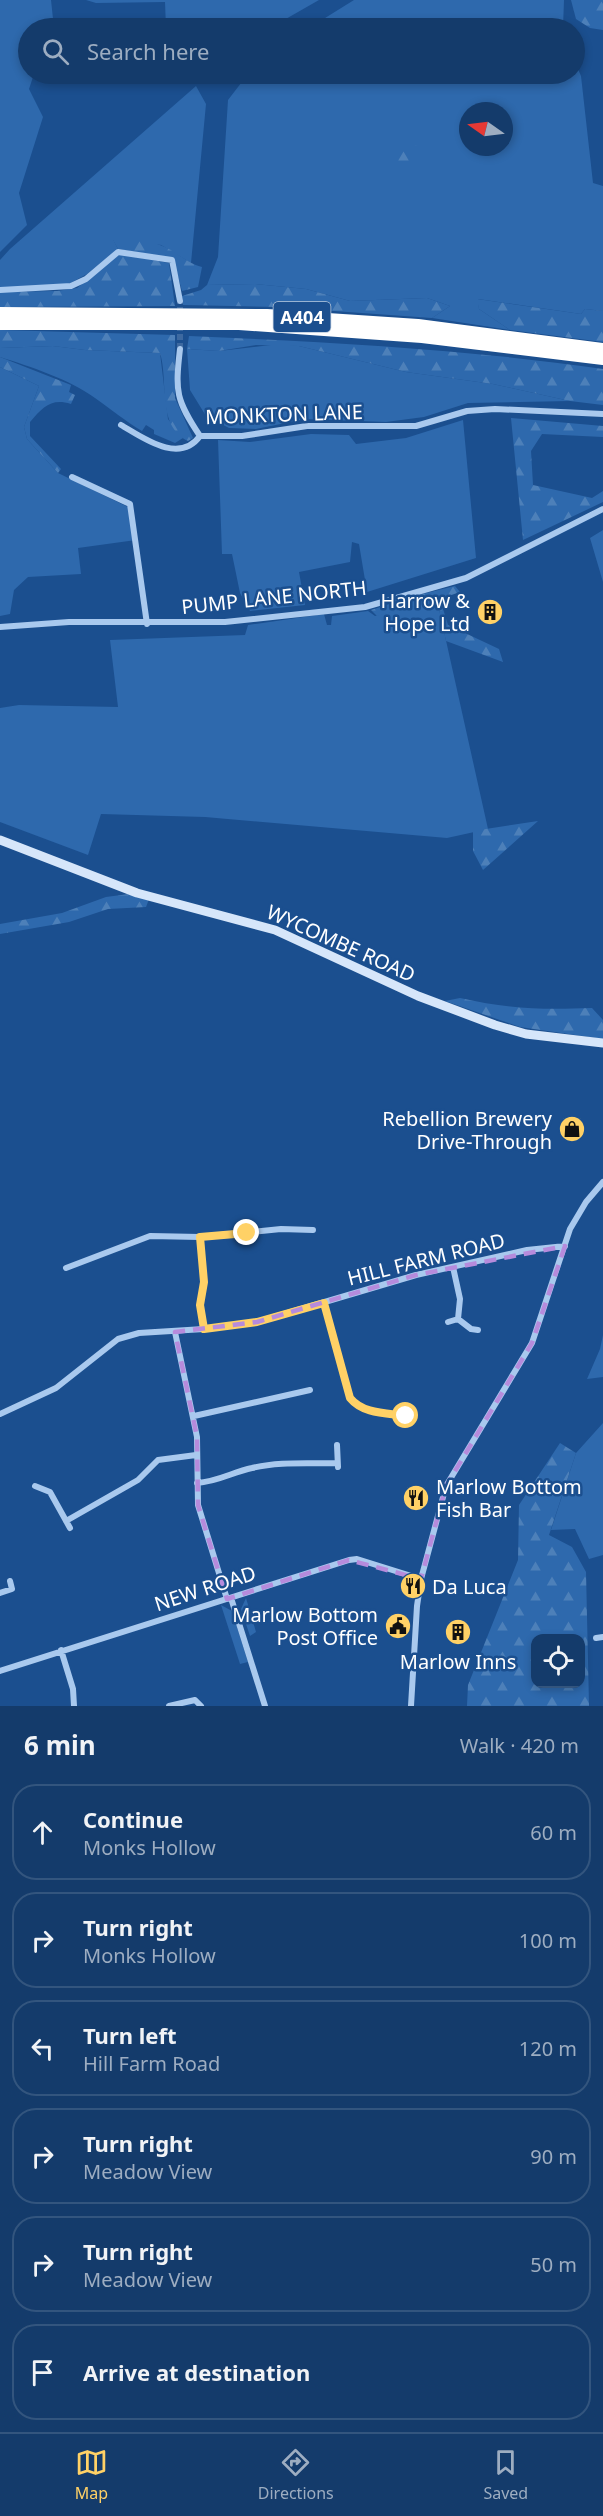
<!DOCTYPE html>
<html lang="en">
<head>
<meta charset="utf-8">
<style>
	body { margin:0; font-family:"Noto Sans",sans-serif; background:#214673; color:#f1f3f6 }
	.controls { position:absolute; right:18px; bottom:18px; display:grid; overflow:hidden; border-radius:12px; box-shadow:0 3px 9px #0003 }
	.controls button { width:54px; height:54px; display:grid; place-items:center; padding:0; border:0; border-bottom:2px solid #33557e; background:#143b6b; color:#f1f3f6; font:30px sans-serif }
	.compass { position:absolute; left:459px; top:102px; width:54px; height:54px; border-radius:50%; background:#143b6b; box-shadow:0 3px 9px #0003; rotate:284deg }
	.stop { position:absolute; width:18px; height:18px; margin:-14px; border:4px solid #ffd166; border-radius:50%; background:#fff }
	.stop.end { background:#ffd166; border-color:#fff; box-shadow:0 2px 6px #0008 }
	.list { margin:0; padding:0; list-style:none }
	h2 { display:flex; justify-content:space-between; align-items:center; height:78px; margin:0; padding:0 24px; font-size:26px }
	h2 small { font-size:20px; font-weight:400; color:#9dadc1 }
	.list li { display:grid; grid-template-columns:39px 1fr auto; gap:18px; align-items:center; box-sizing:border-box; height:96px; margin:0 12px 12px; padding:0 12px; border:2px solid #33557e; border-radius:24px }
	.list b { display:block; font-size:22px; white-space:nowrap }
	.list p { margin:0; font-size:20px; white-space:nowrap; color:#9dadc1 }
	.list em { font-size:20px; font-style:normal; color:#9dadc1 }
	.icon { flex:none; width:33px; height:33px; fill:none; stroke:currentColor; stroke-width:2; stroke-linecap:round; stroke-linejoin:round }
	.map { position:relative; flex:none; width:603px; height:1706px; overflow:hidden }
	.search { position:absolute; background:#143b6b; box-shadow:0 3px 9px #0003; left:18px; right:18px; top:18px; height:66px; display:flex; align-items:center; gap:15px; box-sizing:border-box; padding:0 21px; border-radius:33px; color:#9dadc1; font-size:22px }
	.sheet { height:726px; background:#143b6b }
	nav { display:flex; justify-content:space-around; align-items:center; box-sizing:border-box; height:84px; border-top:2px solid #33557e; background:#143b6b; font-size:16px; color:#9dadc1 }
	nav a { display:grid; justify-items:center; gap:3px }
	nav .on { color:#ffd166 }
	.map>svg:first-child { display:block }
	.green { fill:#2e69ad; fill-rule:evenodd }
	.forest { fill:url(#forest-firs); fill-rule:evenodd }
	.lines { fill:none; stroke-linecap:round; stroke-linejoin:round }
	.street-tunnel { stroke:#3d69a0; stroke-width:6; stroke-dasharray:6 3; stroke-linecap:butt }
	.street { stroke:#a9c9ee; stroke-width:6 }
	.secondary { stroke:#d6e6fa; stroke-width:9 }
	.highway { stroke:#fff; stroke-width:12 }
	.route { stroke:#ffd166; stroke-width:8 }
	.marked { fill:none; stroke:#b68bdc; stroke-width:4.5; stroke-dasharray:12 8; stroke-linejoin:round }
	.labels { text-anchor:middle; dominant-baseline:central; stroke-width:5; stroke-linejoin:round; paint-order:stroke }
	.shield { fill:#1b4f8f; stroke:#bbcadd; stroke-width:1.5 }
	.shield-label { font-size:18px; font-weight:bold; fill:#fff }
	.street-label { font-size:20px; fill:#fff; stroke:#1b4f8f }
	.poi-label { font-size:20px; fill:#fff; stroke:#1b4f8f; text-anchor:end }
</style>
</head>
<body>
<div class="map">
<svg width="603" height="1706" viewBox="0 0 603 1706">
	<defs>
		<pattern id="forest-firs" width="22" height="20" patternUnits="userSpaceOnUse" patternTransform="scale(1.5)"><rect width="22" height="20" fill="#2e69ad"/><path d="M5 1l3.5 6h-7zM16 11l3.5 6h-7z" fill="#4d80b9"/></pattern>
	</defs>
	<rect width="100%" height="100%" fill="#1b4f8f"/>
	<path class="green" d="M0,0H51L54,28H28V74H34L29,89L43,117L19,193L27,225L0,252Z
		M86,0H319L270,28H166L165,2L96,3Z
		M354,0H564L563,28H309Z
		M575,62L581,76L593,183L603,186V311L585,309L581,314L478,299L479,309L510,330L432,318L450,306L427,298L350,301L306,289L255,284L207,285L218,257L228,100L248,74H574ZM468,111H504V147H468Z
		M196,86L206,104L191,263L161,245L113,239L118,249L87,274L67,285L0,288V260L10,249Z
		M279,344L299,346L406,372L493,384L570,401L468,403L424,417L386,422L305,419L256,429L229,428L206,416L190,390L187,349L219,351Z
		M53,346L85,350L160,353L168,419L183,438L175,443L154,434V430L146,425L142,431C125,421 111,409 95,398C69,379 31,367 0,357V348Z
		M0,367L39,386L24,427L27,439L58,473L128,507L136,540L78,548L81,574L28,577L14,590L10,614L0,616Z
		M463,420L476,558L367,592L359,544L352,542L350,562L299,572L305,605L250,611L240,593L232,554H222L218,440L250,442L311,434L349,435L356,444L406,438Z
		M603,530V582L590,538Z
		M437,600L488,829L447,838L205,817L101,814L88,855L0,822V708L19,705L118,707L110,640L245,635L248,625L324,614L327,625H331L332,616L368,611L375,616Z
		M603,1335V1377L587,1379L600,1349Z
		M603,1423V1555L589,1559L575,1529L551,1530L576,1453Z
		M246,1598L256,1632L250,1636L241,1609Z
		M221,1605L232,1611L248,1662L240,1664Z"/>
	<path class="forest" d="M571,0H603V30L590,28L576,19Z
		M404,145L418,146L420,152L417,163L404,171L397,169L393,155Z
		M112,238C129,238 144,239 160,245C175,250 186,263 202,267L198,287L182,291L173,258L118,249Z
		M119,254L169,263L175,306L0,307V292L57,291L77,288Z
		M255,284L306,289L350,301L427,298L450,306L432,318L278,307L183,305L182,296L201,290L207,285Z
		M477,299L581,314L585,309L603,311V342L510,330L479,309Z
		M0,330L175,335V398L193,438L188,441C156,425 169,381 160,353L85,350L53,346L0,348Z
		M189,336C327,342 465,349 603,369V405L570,401L493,384L406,372L299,346L256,345L219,351L187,349Z
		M0,357L71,385L69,392L75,395L71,404C51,398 43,407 30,422V436L61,469L58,473L27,439L24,427L39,386L0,367Z
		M511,418L603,426V437L542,434L531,451L533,485L592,498L603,491V502L523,540Z
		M455,586L460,592L440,599L448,625L499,649L503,662L446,641L437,600L377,616L371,610L414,596Z
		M538,821L483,870L473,851V831Z
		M129,894L149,899L146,907L108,909L69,922L0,934V924L62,913L106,897Z
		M460,998C509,1009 542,1010 592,1008L603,1020V1039L520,1027L445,1001Z
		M560,1443L576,1453L549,1535L572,1547L586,1572L589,1706H467L468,1685L518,1560L519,1505ZM536,1638H580V1684H536Z"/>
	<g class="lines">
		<path class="street-tunnel" d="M180,349V301"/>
		<path class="street" d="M0,290L71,286L86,279L118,252L172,260L180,301
			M180,349C175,392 176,400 200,436
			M121,425C142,437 179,465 200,436
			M200,436H242L307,426H416L467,411L495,409L603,414
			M72,477L130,504L147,624
			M0,627L69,622H225L365,607L466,578L603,509
			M200,1237L204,1282L200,1305L204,1329
			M453,1267L460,1299L458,1319
			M66,1268L150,1236L200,1237L281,1229L313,1230
			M324,1303L350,1398C363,1414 386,1413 406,1416
			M448,1322L458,1319L471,1329L478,1330
			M175,1332L197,1437L198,1505L227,1599
			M0,1414L56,1388L118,1339L139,1333L204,1329L257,1322L416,1275L527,1250L565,1246
			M194,1416L310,1390
			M337,1445L338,1467
			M197,1483C217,1482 233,1472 252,1468C280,1461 309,1464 337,1463
			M35,1486L50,1492L70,1528
			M66,1521L138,1480L158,1460L196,1455
			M0,1593L12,1589L10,1581
			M231,1598L265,1706
			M596,1638L603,1637
			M61,1650L73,1689L74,1706
			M0,1671L349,1560L357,1559L421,1579
			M169,1706L195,1700L201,1706
			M411,1706L417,1606L421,1579L446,1486L532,1343L570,1229L586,1202L603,1182"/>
		<path class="secondary" d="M0,840L137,893L275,930L418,996L495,1025L526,1034L603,1043"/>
		<path class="highway" d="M0,313L267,315L418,325L603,349
			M0,324H239L422,337L603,359"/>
	</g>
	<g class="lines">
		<path class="route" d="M247,1233L200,1237L204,1282L200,1305L204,1329L257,1322L324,1303L350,1398C363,1414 386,1413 406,1416"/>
	</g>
	<path class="marked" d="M565,1246L532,1343L446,1486L421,1579L349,1560L227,1599L198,1505L197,1437L175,1332L257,1322L416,1275Z"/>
	<defs>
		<g id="building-disc" transform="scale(1.35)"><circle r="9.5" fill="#ffd166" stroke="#1b4f8f"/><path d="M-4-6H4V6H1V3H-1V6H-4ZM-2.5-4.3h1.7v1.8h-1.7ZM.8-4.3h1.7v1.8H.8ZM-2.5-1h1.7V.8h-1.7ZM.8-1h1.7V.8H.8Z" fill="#111"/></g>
		<g id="shop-disc" transform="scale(1.35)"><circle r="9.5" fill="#ffd166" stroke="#1b4f8f"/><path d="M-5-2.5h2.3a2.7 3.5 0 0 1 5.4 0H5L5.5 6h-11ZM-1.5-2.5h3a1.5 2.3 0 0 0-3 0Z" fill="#111"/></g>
		<g id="restaurant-disc" transform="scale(1.35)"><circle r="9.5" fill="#ffd166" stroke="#1b4f8f"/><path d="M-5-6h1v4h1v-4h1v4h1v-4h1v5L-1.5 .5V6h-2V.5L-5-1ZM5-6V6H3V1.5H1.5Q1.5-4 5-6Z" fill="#111"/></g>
		<g id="civic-disc" transform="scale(1.35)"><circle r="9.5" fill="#ffd166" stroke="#1b4f8f"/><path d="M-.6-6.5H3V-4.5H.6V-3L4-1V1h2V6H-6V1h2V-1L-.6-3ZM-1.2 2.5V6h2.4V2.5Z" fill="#111"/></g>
	</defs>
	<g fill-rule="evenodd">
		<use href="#building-disc" x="490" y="612"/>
		<use href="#shop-disc" x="572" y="1129"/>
		<use href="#restaurant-disc" x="416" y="1498"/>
		<use href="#restaurant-disc" x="413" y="1586"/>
		<use href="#civic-disc" x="398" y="1626"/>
		<use href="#building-disc" x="458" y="1632"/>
	</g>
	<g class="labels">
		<rect class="shield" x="273.5" y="302" width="57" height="30" rx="4.5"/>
		<g class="shield-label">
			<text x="302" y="317">A404</text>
		</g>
		<g class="street-label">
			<text transform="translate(284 414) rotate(-2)">MONKTON LANE</text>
			<text transform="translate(274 597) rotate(-6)">PUMP LANE NORTH</text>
			<text transform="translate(341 943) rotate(24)">WYCOMBE ROAD</text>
			<text transform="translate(426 1259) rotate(-14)">HILL FARM ROAD</text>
			<text transform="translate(205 1588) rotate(-18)">NEW ROAD</text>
		</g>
		<g class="poi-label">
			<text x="470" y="600">Harrow &amp;<tspan x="470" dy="23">Hope Ltd</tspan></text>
			<text x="552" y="1118">Rebellion Brewery<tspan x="552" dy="23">Drive-Through</tspan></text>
			<text x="436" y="1486" text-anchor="start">Marlow Bottom<tspan x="436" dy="23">Fish Bar</tspan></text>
			<text x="432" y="1586" text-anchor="start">Da Luca</text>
			<text x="378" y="1614">Marlow Bottom<tspan x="378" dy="23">Post Office</tspan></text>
			<text x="458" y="1661" text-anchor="middle">Marlow Inns</text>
		</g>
	</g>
</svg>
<div class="controls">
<button><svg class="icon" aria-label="locate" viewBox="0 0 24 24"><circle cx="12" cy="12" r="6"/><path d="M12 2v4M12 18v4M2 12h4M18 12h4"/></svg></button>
</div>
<svg class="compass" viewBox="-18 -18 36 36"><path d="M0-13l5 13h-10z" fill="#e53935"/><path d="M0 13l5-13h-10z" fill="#9dadc1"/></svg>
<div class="stop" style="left:406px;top:1416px"></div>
<div class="stop end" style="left:247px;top:1233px"></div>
<div class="search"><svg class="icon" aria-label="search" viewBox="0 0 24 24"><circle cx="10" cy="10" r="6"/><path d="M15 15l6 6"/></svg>Search here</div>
</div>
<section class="sheet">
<h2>6 min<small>Walk · 420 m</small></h2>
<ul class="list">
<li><svg class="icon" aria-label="ahead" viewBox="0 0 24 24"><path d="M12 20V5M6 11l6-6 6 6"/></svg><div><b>Continue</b><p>Monks Hollow</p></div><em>60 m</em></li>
<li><svg class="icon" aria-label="right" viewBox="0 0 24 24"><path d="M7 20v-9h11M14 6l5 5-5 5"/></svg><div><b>Turn right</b><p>Monks Hollow</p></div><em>100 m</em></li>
<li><svg class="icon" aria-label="left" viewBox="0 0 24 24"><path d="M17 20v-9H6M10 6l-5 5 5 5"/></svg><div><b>Turn left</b><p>Hill Farm Road</p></div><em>120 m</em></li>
<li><svg class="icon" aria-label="right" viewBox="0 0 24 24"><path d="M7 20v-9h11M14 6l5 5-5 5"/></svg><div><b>Turn right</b><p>Meadow View</p></div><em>90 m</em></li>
<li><svg class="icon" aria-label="right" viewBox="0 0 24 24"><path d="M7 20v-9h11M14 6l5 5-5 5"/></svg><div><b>Turn right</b><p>Meadow View</p></div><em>50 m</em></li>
<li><svg class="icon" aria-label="arrive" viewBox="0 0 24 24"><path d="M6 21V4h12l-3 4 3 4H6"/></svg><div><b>Arrive at destination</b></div></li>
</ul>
</section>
<nav>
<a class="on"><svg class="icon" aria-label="map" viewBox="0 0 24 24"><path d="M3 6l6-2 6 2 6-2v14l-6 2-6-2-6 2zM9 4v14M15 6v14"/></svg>Map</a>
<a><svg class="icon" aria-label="directions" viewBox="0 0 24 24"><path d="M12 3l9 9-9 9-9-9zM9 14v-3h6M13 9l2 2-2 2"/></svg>Directions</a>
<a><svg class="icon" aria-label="saved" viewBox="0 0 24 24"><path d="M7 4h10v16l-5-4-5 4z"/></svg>Saved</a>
</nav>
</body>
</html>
